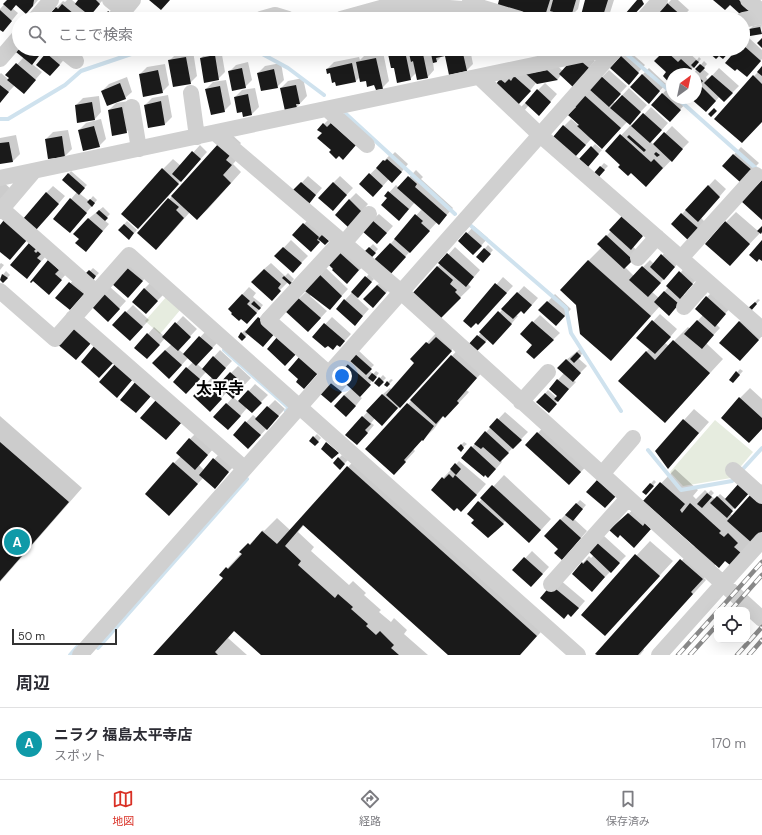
<!DOCTYPE html>
<html lang="ja">
<head>
<meta charset="utf-8">
<style>
	body { margin:0; font-family:"DM Sans","Noto Sans JP",sans-serif; background:#f2f2f3; color:#2b2b33 }
	.controls { position:absolute; right:12px; bottom:12px; display:grid; overflow:hidden; border-radius:8px; box-shadow:0 4px 16px #0002 }
	.controls button { width:36px; height:36px; display:grid; place-items:center; padding:0; border:0; border-bottom:1px solid #e1e1e2; background:#fff; color:#2b2b33; font:20px sans-serif }
	.compass { position:absolute; left:666px; top:68px; width:36px; height:36px; border-radius:50%; background:#fff; box-shadow:0 4px 16px #0002; rotate:33deg }
	.scale { position:absolute; left:12px; bottom:10px; width:105px; box-sizing:border-box; padding-left:4px; border:2px solid #333; border-top:0; font-size:11px; line-height:14px; white-space:nowrap; color:#333; -webkit-text-stroke:3px #fff; paint-order:stroke }
	.you { position:absolute; left:342px; top:376px; width:14px; height:14px; margin:-10px; border:3px solid #fff; border-radius:50%; background:#1a73e8; box-shadow:0 0 0 6px #1a73e833 }
	.badge { display:grid; place-items:center; width:26px; height:26px; border-radius:50%; background:#d93025; color:#fff; font-size:13px; font-weight:700 }
	.pin { position:absolute; translate:-50% -50%; border:2px solid #fff; box-shadow:0 1px 4px #0006 }
	.list { margin:0; padding:0; list-style:none }
	h2 { display:flex; justify-content:space-between; align-items:center; height:52px; margin:0; padding:0 16px; font-size:17px }
	h2 small { font-size:13px; font-weight:400; color:#7c7c81 }
	.list li { display:grid; grid-template-columns:26px 1fr auto; gap:12px; align-items:center; box-sizing:border-box; height:72px; padding:0 16px; border-top:1px solid #e1e1e2 }
	.list b { display:block; font-size:15px; white-space:nowrap }
	.list p { margin:0; font-size:13px; white-space:nowrap; color:#7c7c81 }
	.list em { font-size:13px; font-style:normal; color:#7c7c81 }
	.icon { flex:none; width:22px; height:22px; fill:none; stroke:currentColor; stroke-width:2; stroke-linecap:round; stroke-linejoin:round }
	.map { position:relative; flex:none; width:762px; height:655px; overflow:hidden }
	.search { position:absolute; background:#fff; box-shadow:0 4px 16px #0002; left:12px; right:12px; top:12px; height:44px; display:flex; align-items:center; gap:10px; box-sizing:border-box; padding:0 14px; border-radius:22px; color:#7c7c81; font-size:15px }
	.sheet { height:124px; background:#fff }
	nav { display:flex; justify-content:space-around; align-items:center; box-sizing:border-box; height:56px; border-top:1px solid #e1e1e2; background:#fff; font-size:11px; color:#7c7c81 }
	nav a { display:grid; justify-items:center; gap:2px }
	nav .on { color:#d93025 }
	.map>svg:first-child { display:block }
	.green { fill:#e6ecdf }
	.shadow { fill:#0003 }
	.lines { fill:none; stroke-linecap:round; stroke-linejoin:round }
	.stream { stroke:#cfe2ee; stroke-width:4 }
	.building { fill:#1a1a1a }
	.minor { stroke:#d0d0d0; stroke-width:16 }
	.rail-casing { stroke:#888; stroke-width:4.5 }
	.rail { stroke:#fff; stroke-width:3; stroke-dasharray:9; stroke-linecap:butt }
	.labels { text-anchor:middle; dominant-baseline:central; stroke-width:4; stroke-linejoin:round; paint-order:stroke }
	.quarter-label { font-size:16px; font-weight:bold; fill:#000; stroke:#fff }
</style>
</head>
<body>
<div class="map">
<svg width="762" height="655" viewBox="0 0 762 655">
	<rect width="100%" height="100%" fill="#fff"/>
	<path class="green" d="M167,296L181,309L160,334L145,321Z
		M715,420L753,452L731,478L683,486L670,472Z"/>
	<path class="shadow" d="M8,0H38L33,6L16,4L12,8L18,13L9,24L0,29V9Z
		M67,0H72L77,4L80,0H103L89,15L94,19H85L89,15L86,12L80,19H54L56,8L63,1L65,2Z
		M500,0H580L578,9L571,16L553,11L545,19H538Z
		M586,0H614L608,19H581Z
		M671,0H678L689,10L681,19H659L661,16L658,14Z
		M116,5L129,15L125,19H103Z
		M415,9L416,16L419,13L424,14L423,19H378L382,15Z
		M433,11H453V19H426Z
		M481,15L496,19H478Z
		M762,24L761,33L750,29L753,26Z
		M749,38L762,50V59L753,69L737,68L739,49H743V44Z
		M20,49H45L32,64L42,72L24,93L15,85L0,101V74L1,73L9,80L11,78L7,75L24,57Z
		M52,49H56L66,57L57,68L47,54Z
		M91,49H99V50L96,53L88,52Z
		M221,49L225,72L218,79L201,58L208,51Z
		M395,49H470L473,64L466,71L446,55L442,56L437,61L433,62L434,70L428,77L417,72L410,79L395,67L389,55Z
		M667,49H678L685,55L688,52L697,60L699,57L701,59L687,74H672V84L667,72L656,61Z
		M628,50L645,65L635,76L621,56Z
		M193,51L197,76L190,83L169,61L176,54Z
		M383,52L389,81L382,88L360,77L356,81L337,85L330,72L327,69L334,62L359,57L360,60L364,56Z
		M589,55L595,61L580,78L561,75L558,79L536,83L524,98L501,80L522,70L527,75L534,68L554,63L563,71Z
		M704,61L707,64L703,69L709,74L706,77L708,80L719,68L739,86L731,94L720,96L713,104L692,98H696V74H693Z
		M248,62L252,80L245,87L229,72L236,65Z
		M281,63L284,80L277,87L258,73L265,66Z
		M165,64L169,85L162,92L140,74L147,67Z
		M649,68L666,84L655,96L642,75Z
		M762,68V121L754,76Z
		M609,70L627,86L613,101L615,103L629,88L647,105L630,123L633,126L651,107L668,123L651,142L654,145L672,126L689,142L646,186L606,151L631,125L627,122L602,148L592,138L582,149L564,126L571,119L579,126L580,125L577,107L575,104Z
		M127,77L132,92L125,98L102,91L109,84Z
		M303,78L307,96L296,108L281,88L288,81Z
		M226,80L231,104L224,111L206,89L213,82Z
		M545,83L557,94L546,107L529,105L524,111L520,108Z
		M669,87L672,89V98H682L687,102L676,114L652,105Z
		M255,88L259,107L252,114L235,97L242,90Z
		M168,95L172,117L165,124L149,127L145,105L152,98Z
		M99,96L101,112L95,119L76,105L83,98Z
		M129,101L133,125L126,132L109,110L116,103Z
		M331,117L332,150L323,133L319,129Z
		M101,119L106,139L99,146L79,130L86,123Z
		M68,130L72,149L65,156L46,139L53,132Z
		M230,133L241,143L236,149L242,154L233,164L241,172L208,209L197,219L190,212L166,239L138,233Z
		M16,135L20,154L13,161L0,163V138Z
		M595,144L602,150L588,165L581,159Z
		M200,145L207,152L138,228L163,169L173,159L181,166Z
		M741,147L759,163L752,170L723,166Z
		M395,152L408,164L399,175L389,179L380,189L360,184L391,154L392,155Z
		M604,163L608,166L597,177L594,174Z
		M416,170L423,177L421,179L453,208L445,217L437,222L395,268L374,262L422,209L415,202L406,213L386,196L396,185L399,188Z
		M71,171L87,185L79,193L89,201L93,196L97,200L76,225L54,219L77,192L63,180Z
		M308,176L322,188L315,196L295,190Z
		M340,176L353,188L339,203L333,183Z
		M0,179L12,190L0,203Z
		M715,179L726,189L701,218L705,222L696,232L682,214Z
		M53,186L65,196L43,222L46,193Z
		M356,193L368,204L355,219L349,200Z
		M103,207L110,214L104,220L109,224L92,244L80,239L88,219Z
		M736,212L758,231L762,227V231L740,254L726,222Z
		M379,214L393,226L384,236L372,220Z
		M311,217L332,237L325,244L321,240L311,251L293,235Z
		M127,221L137,230L129,239L119,230Z
		M474,226L488,238L480,247L460,241Z
		M649,228L632,246L639,252L625,267L634,276L650,260L654,264L669,248L682,259L652,292L659,298L687,265L699,277L683,294L685,296L675,307L660,306L624,346L588,261L602,247L599,244L611,231Z
		M36,237L48,254L27,277Z
		M291,240L308,256L299,265L276,256Z
		M373,244L378,249L370,258L364,253Z
		M488,245L493,250L483,262L477,257Z
		M344,246L366,263L354,276L334,269L338,252Z
		M455,247L480,270L468,284L471,287L439,318L413,295Z
		M56,254L68,272L49,293Z
		M134,260L149,274L134,290L113,283Z
		M1,263L4,265L0,270V264Z
		M271,263L285,276L288,273L294,279L290,284L288,282L278,292L264,269Z
		M93,268L99,273L92,280L86,275Z
		M326,268L348,289L336,302L311,295L310,296L327,311L315,324L286,311L306,292Z
		M6,271L10,275L3,282L0,278Z
		M369,274L374,279L357,298L369,309L361,318L345,300Z
		M77,276L90,287L77,302L57,298Z
		M503,277L513,286L485,316L465,321Z
		M384,279L392,286L380,300L377,285Z
		M151,282L164,294L152,306L144,289Z
		M524,286L538,298L531,306L521,310L516,315L518,316L500,337L488,339L474,353L468,347Z
		M110,287L126,301L115,313L92,306Z
		M249,287L256,293L253,297L263,305L254,316L234,313L229,309Z
		M714,290L732,306L716,324L720,328L706,343L723,359L665,422L646,352L650,348L638,337L660,314L677,329L665,343L669,346L688,327L690,329L703,315L707,297Z
		M555,294L571,309L563,318L540,310Z
		M758,299L760,300L750,311L749,309Z
		M133,305L149,320L137,333L126,312Z
		M266,311L282,325L249,333L242,340L239,336L245,330L247,331Z
		M540,315L560,333L534,358L533,322Z
		M746,315L762,336L747,353L739,322Z
		M183,316L197,329L178,349L184,354L207,330L219,341L197,364L203,369L220,350L232,361L215,379L220,384L238,366L251,378L233,397L239,402L255,384L268,395L258,405L247,408L235,422L215,417L233,397L227,392L217,403L206,384L212,377L206,372L193,386L187,368L193,362L188,358L176,371L165,350L172,344L165,338L154,351L148,334L154,327L164,336Z
		M332,317L351,334L340,346L313,337Z
		M437,332L461,340L389,418H375L371,423L374,425L364,437L347,435L383,394L390,388L392,390L416,363L412,359Z
		M462,345L487,367L466,390L469,392L456,406L444,415L434,429L413,449L415,451L404,463L367,449Z
		M580,349L584,352L578,358L587,366L573,380L576,382L548,411L538,402L548,390L557,398L558,396L550,389L564,373L566,360Z
		M358,350L374,365L369,370L373,374L376,371L379,373L359,396L362,398L353,409L344,395L352,388L348,384L338,395L320,392Z
		M740,369L743,371L733,382L730,380Z
		M383,375L386,378L379,385L380,378Z
		M391,379L393,380L387,386L386,384Z
		M750,388L762,399V429L749,442L740,398Z
		M275,400L285,409L255,441L234,435L253,415L257,418Z
		M694,409L709,422L678,457L656,451Z
		M505,412L528,432L501,460L502,462L495,470L472,447Z
		M0,416L82,488L0,582Z
		M548,422L591,461L580,473L527,445Z
		M197,432L214,448L199,465L204,470L221,452L235,465L221,480L203,478L169,515L174,463L181,456L190,439Z
		M317,434L321,438L315,445L311,440Z
		M464,442L467,444L460,450L458,448Z
		M361,453L550,622L520,655H449L304,525L298,532L314,547L311,551L349,585L353,581L366,593L364,595L381,610L379,612L391,622L394,618L407,630L404,634L428,655H263L235,630L228,638L247,655H155L224,578L221,575L263,530L264,531L277,518L290,530Z
		M342,455L348,460L340,468L334,463Z
		M459,461L486,484L472,500L432,490Z
		M675,469L698,490L693,496L696,499L705,490L708,493L711,490L714,493L711,496L715,499L720,494L735,507L730,513L733,516L762,484V532L730,563L726,560L716,564L704,578L706,580L643,649L644,650L640,655H598L597,654L695,546L644,501Z
		M504,475L551,519L540,531L506,520L495,532L468,514Z
		M654,480L656,482L646,494L643,492Z
		M580,500L586,505L574,519L587,531L569,552L559,549L560,520Z
		M636,507L657,522L620,534L610,530Z
		M604,536L626,556L599,583L573,574L589,556L591,558L594,555L590,551Z
		M650,541L673,561L605,635L582,614Z
		M532,551L549,567L538,579L514,570Z
		M559,579L585,601L578,609L541,598Z"/>
	<g class="lines">
		<path class="stream" d="M467,16L492,18
			M372,19L401,11
			M253,49L288,68L324,95
			M624,52L672,93
			M677,98L759,171
			M346,114L455,214
			M0,119H8L65,85L81,71L146,49
			M470,225L566,308L571,333L621,411
			M224,350L289,408L286,411
			M648,450L681,490L732,481L736,477
			M742,470L762,448
			M98,648L247,479
			M70,655L77,647"/>
	</g>
	<path class="building" d="M7,0H34L33,6L26,14L16,5L11,11L3,4Z
		M78,0H96L100,4L90,16L75,4Z
		M149,0H170L161,10Z
		M499,0H550L544,19H534L497,8Z
		M553,0H576L571,17L550,11Z
		M585,0H608L602,19H580Z
		M637,0H642L644,4L630,19L625,14Z
		M713,0H739L752,11L740,14L730,5L725,10Z
		M667,3L683,17L681,19H657L660,16L657,14Z
		M62,4L80,19H52L48,16L56,7L58,9Z
		M0,10L12,21L3,32L0,30Z
		M108,11L119,19H102Z
		M408,16L409,19H391L396,17Z
		M415,16L421,17V19H414Z
		M425,17L439,18V19H425Z
		M760,27L762,34L750,36L749,29Z
		M762,38V48L757,43Z
		M743,45L761,61L747,77L737,69L735,71L725,63L737,49H743Z
		M18,49H38L42,52L32,65L16,52Z
		M95,49L96,54L88,56L87,52Z
		M332,49H344L345,52L333,55Z
		M357,49H376L377,51L359,55Z
		M408,49H422L428,78L417,80L413,61L411,62Z
		M430,49H462L467,71L449,75L445,56L436,58L437,62L433,63Z
		M709,49H732L723,59L719,56L716,59L707,51Z
		M665,50L678,62L681,59L692,69L688,74H672V86L663,76L666,72L654,61Z
		M405,51L411,80L397,83L394,68H391L388,54Z
		M46,53L60,65L50,76L36,65Z
		M215,55L219,80L204,83L200,58Z
		M621,56L639,73L629,85L610,68Z
		M186,57L191,84L173,87L168,60Z
		M376,58L383,89L376,90L374,85L367,87L366,81L360,82L356,62Z
		M696,60L699,62L694,68L691,65Z
		M582,62L589,68L573,87L559,74L567,65Z
		M16,63L36,80L24,94L7,80L9,78L5,75Z
		M352,63L356,82L336,86L335,82L332,83L330,73L327,74L326,69Z
		M700,64L705,68L700,73L695,69Z
		M762,66V76L757,72Z
		M242,68L246,88L232,91L228,71Z
		M274,69L278,88L261,91L257,73Z
		M158,70L163,93L143,97L139,74Z
		M547,70L558,80L537,84L526,74Z
		M642,74L660,91L649,104L630,87Z
		M696,75L703,81L700,85L716,101L706,112L690,98H696Z
		M712,75L733,93L724,102L704,83Z
		M753,75L762,84V122L742,143L714,119Z
		M514,76L531,91L517,106L496,84L500,79L505,83L509,79L511,81Z
		M601,76L621,94L609,107L589,89Z
		M120,83L126,99L107,106L101,91Z
		M0,85L9,92L0,103Z
		M296,85L300,104H296L297,108L285,111L280,88Z
		M220,86L225,112L211,115L205,89Z
		M537,89L551,102L539,116L525,103Z
		M662,93L681,110L670,122L651,105Z
		M248,94L252,115L243,117L242,112L237,113L234,97Z
		M583,94L621,128L602,149L577,126L579,125L568,115L576,107L573,105Z
		M622,95L641,112L630,125L610,108Z
		M161,101L165,125L148,128L144,105Z
		M92,102L95,120L77,123L75,105Z
		M122,107L127,133L112,136L108,110Z
		M714,108L717,111L711,117L708,114Z
		M643,113L662,130L650,143L631,126Z
		M323,123L327,127L331,123L356,145L343,160L339,156L336,159L329,152L331,150L317,138L322,133L317,130Z
		M563,125L586,145L575,157L553,137Z
		M94,126L100,147L83,151L78,130Z
		M664,132L683,149L672,162L653,144Z
		M620,134L651,162L654,159L663,168L646,187L631,173L628,176L618,167L620,165L605,151Z
		M629,135L646,150L644,152L627,137Z
		M62,136L65,157L48,159L45,139Z
		M9,142L13,162L0,164V143Z
		M219,143L231,154L226,160L232,165L223,175L231,183L197,220L171,196Z
		M591,146L599,154L588,167L579,159Z
		M192,151L201,159L181,182L172,174Z
		M656,152L660,155L657,157L654,154Z
		M733,154L753,171L740,182L722,166Z
		M387,159L402,172L392,183L376,168L383,160L385,161Z
		M600,166L605,170L597,179L593,174Z
		M162,168L179,184L138,229L121,214Z
		M68,173L85,188L79,195L62,180Z
		M369,173L383,186L373,197L359,184Z
		M408,176L417,184L415,187L447,215L439,225L397,188Z
		M762,180V220L741,201Z
		M301,182L316,195L309,204L293,190Z
		M333,182L347,195L333,211L318,198Z
		M708,185L720,197L698,222L685,210Z
		M388,191L409,209L399,221L381,205L387,198L384,196Z
		M46,192L59,204L36,230L23,219Z
		M70,198L87,213L70,233L53,219Z
		M168,198L179,207L176,210L184,218L156,250L137,233Z
		M90,199L95,203L92,207L87,202Z
		M349,199L362,212L348,227L335,215Z
		M99,210L108,218L105,221L96,213Z
		M681,213L699,229L689,241L671,224Z
		M415,214L423,221L421,223L430,231L410,253L394,239Z
		M622,216L643,236L631,250L609,230Z
		M88,218L103,231L86,252L75,243L79,239L73,234Z
		M4,220L27,240L10,260L0,252V225Z
		M372,220L387,233L377,244L362,231Z
		M725,221L750,244L730,266L705,244Z
		M303,223L319,237L317,240L320,242L311,252L292,235Z
		M124,224L134,233L129,240L118,230Z
		M762,226V232L761,234L757,231Z
		M466,232L482,246L473,255L458,241Z
		M322,235L329,241L325,245L318,239Z
		M606,235L633,260L624,269L597,244Z
		M762,240V261L759,259L757,262L749,255Z
		M29,243L36,249L34,251L36,253L39,250L42,253L37,258L41,261L27,279L10,265Z
		M390,243L406,257L388,277L372,262Z
		M283,247L302,263L293,273L274,256Z
		M369,247L376,253L370,259L363,253Z
		M484,248L491,254L483,263L476,257Z
		M340,253L359,270L347,284L332,270L333,269L328,264Z
		M447,253L474,277L466,287L438,263Z
		M661,254L675,267L664,280L650,267Z
		M48,260L59,270L55,274L62,280L49,295L33,281L31,283L30,282Z
		M588,260L651,316L611,361L580,334L576,305L560,290Z
		M437,266L453,280L450,284L457,290L455,292L461,298L439,320L411,295Z
		M642,266L661,283L648,297L629,280Z
		M126,267L143,281L128,298L111,283Z
		M264,269L281,284L278,288L281,291L272,301L251,282Z
		M89,270L96,276L92,282L84,275Z
		M679,271L693,284L680,299L666,286Z
		M2,274L8,278L3,283L0,280Z
		M319,274L342,296L330,310L305,291Z
		M284,276L292,283L290,285L282,278Z
		M365,276L372,282L358,298L351,292Z
		M69,282L84,294L70,310L55,298Z
		M495,283L507,293L478,325L476,323L471,328L463,321Z
		M377,285L386,293L373,308L363,299Z
		M144,288L158,301L146,314L132,302Z
		M664,291L679,304L669,316L654,302Z
		M517,292L532,305L524,314L521,311L513,319L501,309Z
		M103,293L120,309L108,322L91,306Z
		M242,294L250,301L247,304L257,313L247,324L241,319L239,321L231,314L232,313L228,309Z
		M706,296L726,314L715,327L695,309Z
		M297,297L321,318L308,332L285,311Z
		M344,299L363,316L355,326L336,309Z
		M254,301L261,308L259,310L251,304Z
		M547,301L565,316L556,326L538,310Z
		M755,302L757,304L750,312L747,309Z
		M125,311L143,327L130,341L112,325Z
		M498,311L512,324L493,345L479,332Z
		M258,317L276,332L263,347L245,332Z
		M652,320L671,337L655,354L636,338Z
		M697,320L714,335L702,349L684,334Z
		M532,321L554,340L534,359L526,352L532,345L520,334Z
		M739,321L759,340L740,361L719,343Z
		M175,322L191,337L178,351L162,337Z
		M324,323L345,341L340,347L337,345L333,350L328,346L325,348L312,337Z
		M72,325L92,342L76,360L56,343Z
		M241,332L246,337L242,341L238,337Z
		M147,333L160,345L147,359L134,348Z
		M477,335L486,342L474,354L466,347Z
		M199,336L213,348L196,366L183,354Z
		M278,336L297,353L285,366L267,349Z
		M436,337L452,351L400,408L386,395L414,363L410,359L426,342L429,344Z
		M673,340L710,373L665,423L618,381L646,351L655,360Z
		M95,345L114,362L99,378L81,362Z
		M165,350L182,365L169,379L152,363Z
		M577,352L581,356L574,363L570,359Z
		M354,353L372,369L366,375L348,359Z
		M451,355L477,378L457,401L459,403L445,418L443,416L436,424L410,400Z
		M213,356L226,368L215,381L202,369Z
		M300,356L319,372L304,389L296,382L298,379L288,370Z
		M566,359L581,373L573,382L557,368Z
		M344,361L371,385L360,397L334,373Z
		M115,364L133,379L117,398L99,382Z
		M186,367L200,379L186,394L173,382Z
		M736,371L740,375L733,383L729,380Z
		M230,372L245,385L233,399L218,385Z
		M372,373L377,377L373,382L368,378Z
		M379,377L384,382L379,387L374,383Z
		M557,379L569,389L558,402L554,399L557,396L549,389Z
		M136,381L152,395L136,413L120,400Z
		M328,381L342,392L331,403L318,392Z
		M387,381L390,384L387,387L384,385Z
		M205,383L222,399L210,412L193,396Z
		M248,390L262,403L252,413L238,401Z
		M545,393L557,404L549,413L536,402Z
		M382,394L398,408L382,426L366,411Z
		M344,395L356,406L346,417L334,406Z
		M739,397L762,418V429L749,443L721,418Z
		M156,400L182,422L166,440L140,418Z
		M226,403L241,416L228,430L213,417Z
		M407,403L434,426L423,441L422,440L404,460L406,462L394,475L365,449Z
		M267,406L279,416L267,430L255,419Z
		M362,416L371,424L365,430L368,433L357,445L345,435Z
		M497,418L522,440L513,449L489,427Z
		M683,419L699,433L668,469L655,451Z
		M245,421L261,435L248,449L233,435Z
		M485,431L509,453L500,462L483,447L481,449L474,444Z
		M537,432L581,472L569,485L525,445Z
		M313,436L319,442L315,446L309,441Z
		M189,438L208,455L195,470L176,453Z
		M0,442L69,502L0,581Z
		M326,442L339,453L332,459L321,449Z
		M461,444L464,448L461,452L457,448Z
		M471,446L496,469L488,478L485,475L484,477L461,458Z
		M338,457L345,464L340,470L333,463Z
		M213,458L229,472L215,489L199,475Z
		M173,462L198,484L169,516L145,494Z
		M455,463L461,469L456,475L450,469Z
		M347,466L537,636L520,655H448L303,525L285,546L301,561L298,565L335,598L338,594L353,607L351,609L368,624L366,626L376,635L380,631L394,645L391,648L399,655H261L234,631L215,652L218,655H153L223,578L219,575L226,567L228,569L242,554L239,552L248,543L250,545L262,531L277,544Z
		M449,474L453,478L455,475L477,495L461,512L457,508L454,511L431,490L442,477L444,479Z
		M597,480L616,496L605,508L586,492Z
		M660,482L685,504L680,510L682,513L690,503L721,531L719,533L724,537L728,533L738,543L734,547L741,553L730,565L725,561L719,568L643,501Z
		M740,482L750,492L735,509L725,499Z
		M650,483L654,486L646,495L642,492Z
		M492,485L541,530L529,543L480,498Z
		M707,493L712,497L702,508L697,504Z
		M752,493L762,502V532L752,543L727,521Z
		M717,496L733,511L727,518L710,503Z
		M478,501L504,524L488,538L471,523L474,520L467,514Z
		M576,503L583,509L573,521L565,515Z
		M628,513L643,526L645,523L651,529L634,548L620,535L618,538L609,530Z
		M560,519L581,538L562,560L554,553L558,549L544,536Z
		M596,542L620,563L611,573L588,551Z
		M635,554L660,576L605,636L581,615Z
		M524,557L543,574L531,587L512,570Z
		M680,559L703,579L691,592L693,594L638,655H597L595,654Z
		M587,560L605,577L592,592L572,574L582,562L583,564Z
		M551,585L579,608L571,617L568,614L564,619L540,598Z"/>
	<g class="lines">
		<path class="minor" d="M110,0L124,11L133,0
			M748,0L762,12
			M470,2L480,7L520,19
			M35,19L51,0
			M261,19L275,15L288,19
			M341,19L395,4L463,9L480,7
			M643,19L660,0
			M743,20L762,16
			M61,49L76,61
			M0,59L19,37
			M479,77L540,135L762,329
			M191,93L197,137
			M132,107L139,149
			M327,109L367,145
			M215,133L400,291L762,619
			M0,178L609,49
			M2,209L96,292
			M0,211L34,171
			M344,243L369,214
			M638,258L657,237
			M681,258L756,175
			M0,291L55,339L129,255L578,655
			M684,307L707,281
			M73,318L244,468
			M328,373L268,320L341,241
			M521,402L548,372
			M733,470L762,496
			M602,474L633,438
			M551,584L628,498
			M80,655L616,49
			M659,655L762,540"/>
		<g class="rail-casing">
			<path id="rail" d="M719,610L762,562
				M731,610L762,575
				M678,655L717,612
				M690,655L717,625
				M737,655L762,627
				M749,655L762,640"/>
		</g>
		<use href="#rail" class="rail"/>
	</g>
	<g class="labels">
		<g class="quarter-label">
			<text x="220" y="388">太平寺</text>
		</g>
	</g>
</svg>
<div class="controls">
<button><svg class="icon" aria-label="locate" viewBox="0 0 24 24"><circle cx="12" cy="12" r="6"/><path d="M12 2v4M12 18v4M2 12h4M18 12h4"/></svg></button>
</div>
<svg class="compass" viewBox="-18 -18 36 36"><path d="M0-13l5 13h-10z" fill="#e53935"/><path d="M0 13l5-13h-10z" fill="#7c7c81"/></svg>
<div class="scale">50 m</div>
<div class="you"></div>
<div class="pin badge" style="left:17px;top:542px;background:#0f9aa8">A</div>
<div class="search"><svg class="icon" aria-label="search" viewBox="0 0 24 24"><circle cx="10" cy="10" r="6"/><path d="M15 15l6 6"/></svg>ここで検索</div>
</div>
<section class="sheet">
<h2>周辺<small></small></h2>
<ul class="list">
<li><span class="badge" style="background:#0f9aa8">A</span><div><b>ニラク 福島太平寺店</b><p>スポット</p></div><em>170 m</em></li>
</ul>
</section>
<nav>
<a class="on"><svg class="icon" aria-label="map" viewBox="0 0 24 24"><path d="M3 6l6-2 6 2 6-2v14l-6 2-6-2-6 2zM9 4v14M15 6v14"/></svg>地図</a>
<a><svg class="icon" aria-label="directions" viewBox="0 0 24 24"><path d="M12 3l9 9-9 9-9-9zM9 14v-3h6M13 9l2 2-2 2"/></svg>経路</a>
<a><svg class="icon" aria-label="saved" viewBox="0 0 24 24"><path d="M7 4h10v16l-5-4-5 4z"/></svg>保存済み</a>
</nav>
</body>
</html>
